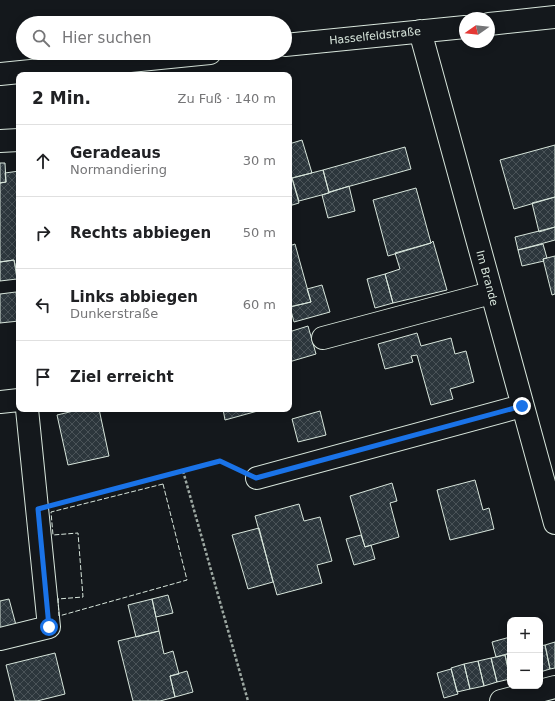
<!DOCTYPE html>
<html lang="de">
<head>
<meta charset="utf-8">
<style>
	body { margin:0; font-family:"DejaVu Sans",sans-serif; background:#f6f6f6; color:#202124 }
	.controls { position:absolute; right:12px; bottom:12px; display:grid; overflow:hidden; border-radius:8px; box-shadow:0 2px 10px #0003 }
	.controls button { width:36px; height:36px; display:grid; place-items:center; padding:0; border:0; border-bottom:1px solid #e0e0e0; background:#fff; color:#202124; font:20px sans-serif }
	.compass { position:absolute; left:459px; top:12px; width:36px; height:36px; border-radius:50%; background:#fff; box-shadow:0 2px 10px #0003; rotate:256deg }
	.stop { position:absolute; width:12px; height:12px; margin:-9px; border:3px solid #1a73e8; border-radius:50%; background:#fff }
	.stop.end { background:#1a73e8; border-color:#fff; box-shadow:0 1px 4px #0008 }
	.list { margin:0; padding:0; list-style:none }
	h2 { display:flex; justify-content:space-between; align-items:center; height:52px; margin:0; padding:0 16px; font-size:17px }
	h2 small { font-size:13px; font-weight:400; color:#757577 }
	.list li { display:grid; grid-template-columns:26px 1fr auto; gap:12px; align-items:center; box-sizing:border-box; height:72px; padding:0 16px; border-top:1px solid #e0e0e0 }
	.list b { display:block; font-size:15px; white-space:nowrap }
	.list p { margin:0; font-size:13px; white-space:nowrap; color:#757577 }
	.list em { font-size:13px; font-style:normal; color:#757577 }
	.icon { flex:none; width:22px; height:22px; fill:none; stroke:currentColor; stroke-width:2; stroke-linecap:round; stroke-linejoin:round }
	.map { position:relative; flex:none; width:555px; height:701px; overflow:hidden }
	.search { position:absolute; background:#fff; box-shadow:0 2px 10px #0003; left:16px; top:16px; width:276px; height:44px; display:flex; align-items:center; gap:10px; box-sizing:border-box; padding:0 14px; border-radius:22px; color:#757577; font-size:15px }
	.panel { position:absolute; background:#fff; box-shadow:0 2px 10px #0003; left:16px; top:72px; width:276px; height:340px; border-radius:8px }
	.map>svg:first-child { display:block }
	.building { fill:url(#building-cross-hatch); stroke:#d8e6dc }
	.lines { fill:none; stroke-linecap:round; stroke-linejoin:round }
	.minor-casing { stroke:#d8e6dc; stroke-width:24 }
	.path { stroke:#9da8a2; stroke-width:2.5; stroke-dasharray:3 2; stroke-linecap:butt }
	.minor { stroke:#14181c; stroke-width:22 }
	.fence { stroke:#d8e6dc; stroke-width:1; stroke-dasharray:5 2; stroke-linecap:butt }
	.route { stroke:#1a73e8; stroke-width:5 }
	.labels { text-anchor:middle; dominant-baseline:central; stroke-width:3; stroke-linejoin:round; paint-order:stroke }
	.street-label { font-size:11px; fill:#d8e6dc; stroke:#14181c }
</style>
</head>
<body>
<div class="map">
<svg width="555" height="701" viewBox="0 0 555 701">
	<defs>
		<pattern id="building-cross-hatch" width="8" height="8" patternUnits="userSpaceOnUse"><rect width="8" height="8" fill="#2c363c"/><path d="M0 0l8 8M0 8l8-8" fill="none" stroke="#4a5358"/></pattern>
	</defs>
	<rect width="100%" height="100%" fill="#14181c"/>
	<path class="building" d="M302,140L312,173L292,178L299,203L289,206V144Z
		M555,145V197L514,209L500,160Z
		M405,147L411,169L329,192L323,170Z
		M0,163H5L6,182L0,183Z
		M323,170L329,193L299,201L292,178Z
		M19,171V269H16L14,260L0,262V183L6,182L5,173Z
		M349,186L355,211L328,218L322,195Z
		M416,188L431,243L388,256L373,200Z
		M555,197V227L539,232L532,203Z
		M555,227V240L518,250L515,237Z
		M433,241L447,290L393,303L385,274L400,269L395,253L431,243Z
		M295,244L311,302L289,307V246Z
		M543,244L547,258L543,259L544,261L522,266L518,250Z
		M555,256V294L552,295L543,259Z
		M14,260L17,279L0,281V262Z
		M385,274L393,303L375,308L367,279Z
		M322,285L330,312L294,322L290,307L311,302L307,289Z
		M16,292L19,321L0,323V294Z
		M308,326L316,354L289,362V332Z
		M417,333L421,346L451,338L455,354L466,351L474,382L450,389L453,399L431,405L417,355L411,356L413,362L385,369L378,344Z
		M82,409H99L109,456L68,465L57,415Z
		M223,409H265L225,420Z
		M320,411L326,435L298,442L292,419Z
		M475,480L483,510L489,508L494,529L450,540L437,490Z
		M392,483L397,501L390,503L399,537L365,547L350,496Z
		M299,504L304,521L320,517L332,561L317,565L322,583L277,595L255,516Z
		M259,528L273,582L248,589L232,535Z
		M361,535L365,547L371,545L375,559L354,565L346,539Z
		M168,595L173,613L156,617L152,599Z
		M9,599L16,625L0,629V601Z
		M152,599L159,631L136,637L128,605Z
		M159,631L164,654L173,651L179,674L170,676L175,697L160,701H133L118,641Z
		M510,637V653L496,657L492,642Z
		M555,642V668L550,669L545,645Z
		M545,645L550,669L540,672V646Z
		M55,653L65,694L37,701H15L6,665Z
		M510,653V676L505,655Z
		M505,655L510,679L497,682L491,658Z
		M491,658L497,682L484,686L478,661Z
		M478,661L484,686L470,689L464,664Z
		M464,664L470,689L457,692L451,668Z
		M451,669L458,694L444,698L437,673Z
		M187,671L193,692L175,697L170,676Z"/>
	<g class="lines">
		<g class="minor-casing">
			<path id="minor" d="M489,24L555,17
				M420,31L555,523
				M285,45L465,27
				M0,74L210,53
				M0,141L19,140
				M323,338L491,293
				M0,402L19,400
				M257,478L522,406
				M0,639L49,627L27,409
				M501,701L555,687"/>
		</g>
		<path class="path" d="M183,471L248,701
			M64,502L220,461L232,467"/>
		<use href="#minor" class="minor"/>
		<path class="fence" d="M163,484L187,580L59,616L58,599L83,597L78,533L53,535L51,512Z"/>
	</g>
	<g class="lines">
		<path class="route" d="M49,627L38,509L220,461L256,478L522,406"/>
	</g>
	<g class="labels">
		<g class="street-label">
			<text transform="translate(375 36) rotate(-6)">Hasselfeldstraße</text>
			<text transform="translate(487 278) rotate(75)">Im Brande</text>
		</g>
	</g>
</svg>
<div class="controls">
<button>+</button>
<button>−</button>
</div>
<svg class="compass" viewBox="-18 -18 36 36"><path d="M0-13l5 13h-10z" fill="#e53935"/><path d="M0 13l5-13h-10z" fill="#757577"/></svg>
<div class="stop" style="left:49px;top:627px"></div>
<div class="stop end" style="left:522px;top:406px"></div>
<div class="search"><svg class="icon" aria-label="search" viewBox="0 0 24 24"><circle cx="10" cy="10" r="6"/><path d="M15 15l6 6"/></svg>Hier suchen</div>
<section class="panel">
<h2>2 Min.<small>Zu Fuß · 140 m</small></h2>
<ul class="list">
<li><svg class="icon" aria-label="ahead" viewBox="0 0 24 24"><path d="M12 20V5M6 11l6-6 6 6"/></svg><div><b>Geradeaus</b><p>Normandiering</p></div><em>30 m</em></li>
<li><svg class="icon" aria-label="right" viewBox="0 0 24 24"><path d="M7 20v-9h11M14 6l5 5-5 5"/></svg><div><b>Rechts abbiegen</b></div><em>50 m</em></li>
<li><svg class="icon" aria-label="left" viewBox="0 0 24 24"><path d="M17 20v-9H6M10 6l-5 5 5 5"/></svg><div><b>Links abbiegen</b><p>Dunkerstraße</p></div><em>60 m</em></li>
<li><svg class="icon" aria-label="arrive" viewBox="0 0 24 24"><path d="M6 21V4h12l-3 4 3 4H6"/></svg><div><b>Ziel erreicht</b></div></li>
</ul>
</section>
</div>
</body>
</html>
